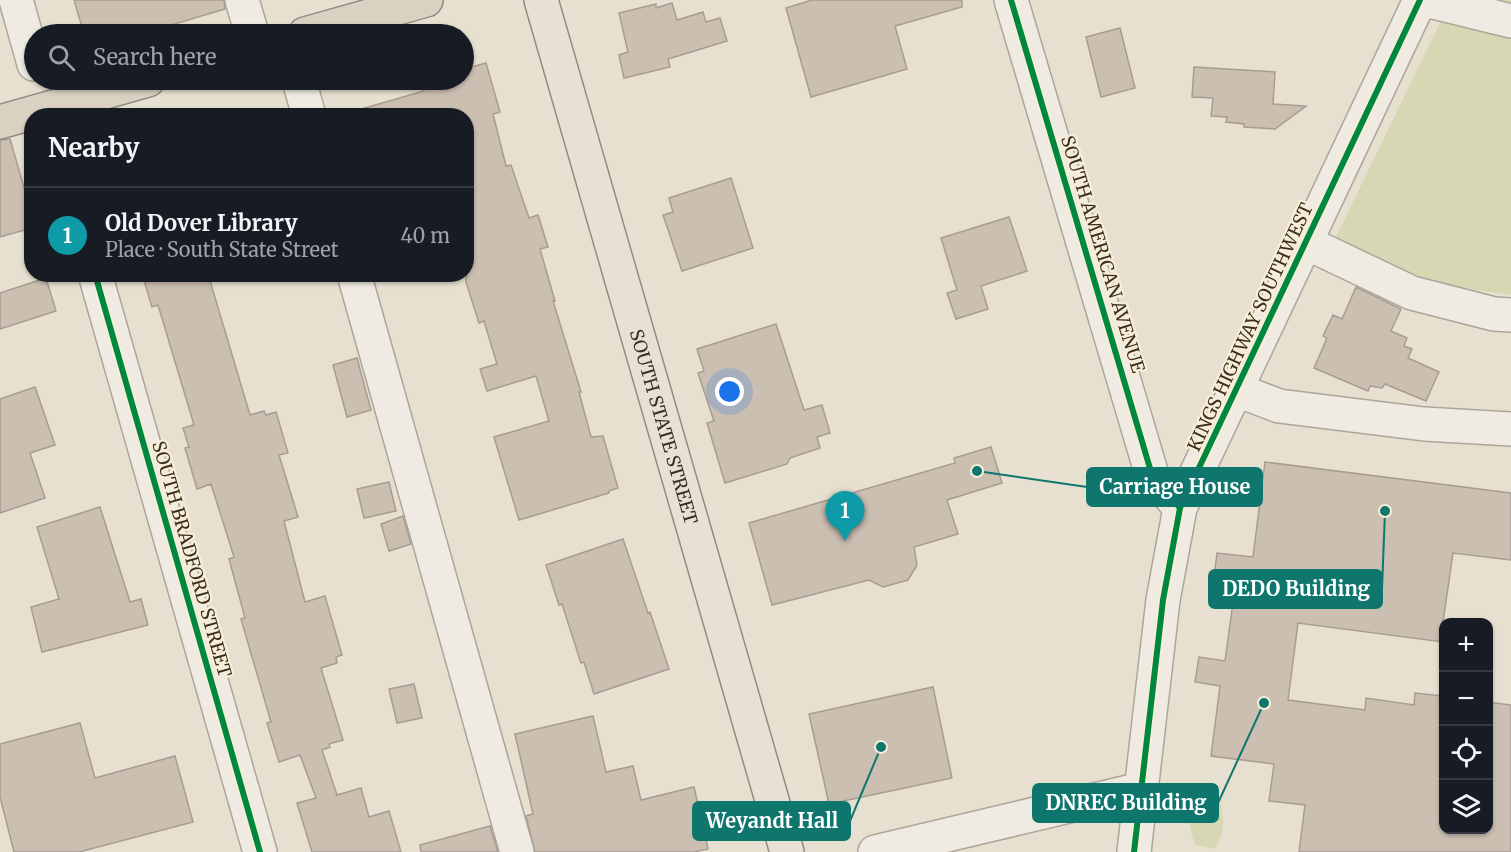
<!DOCTYPE html>
<html lang="en">
<head>
<meta charset="utf-8">
<style>
	body { margin:0; font-family:Merriweather,serif; background:#242831; color:#f1f3f6 }
	.controls { position:absolute; right:18px; bottom:18px; display:grid; overflow:hidden; border-radius:12px; box-shadow:0 2px 4px #0004 }
	.controls button { width:54px; height:54px; display:grid; place-items:center; padding:0; border:0; border-bottom:2px solid #363941; background:#171b24; color:#f1f3f6; font:30px sans-serif }
	.you { position:absolute; left:730px; top:392px; width:21px; height:21px; margin:-15px; border:4px solid #fff; border-radius:50%; background:#1a73e8; box-shadow:0 0 0 9px #1a73e833 }
	.badge { display:grid; place-items:center; width:39px; height:39px; border-radius:50%; background:#2563eb; color:#fff; font-size:20px; font-weight:700 }
	.pin { position:absolute; translate:-50% -50px; filter:drop-shadow(0 2px 3px #0008) }
	.pin::after { content:''; position:absolute; top:32px; width:21px; height:18px; background:inherit; clip-path:polygon(0 0,100% 0,50% 100%) }
	.list { margin:0; padding:0; list-style:none }
	h2 { display:flex; justify-content:space-between; align-items:center; height:78px; margin:0; padding:0 24px; font-size:26px }
	h2 small { font-size:20px; font-weight:400; color:#9ea1a6 }
	.list li { display:grid; grid-template-columns:39px 1fr auto; gap:18px; align-items:center; box-sizing:border-box; height:96px; padding:0 24px; border-top:2px solid #363941 }
	.list b { display:block; font-size:22px; white-space:nowrap }
	.list p { margin:0; font-size:20px; white-space:nowrap; color:#9ea1a6 }
	.list em { font-size:20px; font-style:normal; color:#9ea1a6 }
	.icon { flex:none; width:33px; height:33px; fill:none; stroke:currentColor; stroke-width:2; stroke-linecap:round; stroke-linejoin:round }
	.map { position:relative; flex:none; width:1511px; height:852px; overflow:hidden }
	.search { position:absolute; background:#171b24; box-shadow:0 2px 4px #0004; left:24px; top:24px; width:450px; height:66px; display:flex; align-items:center; gap:15px; box-sizing:border-box; padding:0 21px; border-radius:33px; color:#9ea1a6; font-size:22px }
	.panel { position:absolute; background:#171b24; box-shadow:0 2px 4px #0004; left:24px; top:108px; width:450px; height:174px; border-radius:24px }
	.map>svg:first-child { display:block }
	.green { fill:#d6d7b3 }
	.building { fill:#cbbfb2; stroke:#a89c90; stroke-width:1.5 }
	.lines { fill:none; stroke-linecap:round; stroke-linejoin:round }
	.minor-casing { stroke:#ada599; stroke-width:36 }
	.major-casing { stroke:#928b80; stroke-width:36 }
	.highway-casing { stroke:#928b80; stroke-width:36 }
	.minor { stroke:#efebe3; stroke-width:33 }
	.major { stroke:#e6e1d4; stroke-width:33 }
	.highway { stroke:#dad1c2; stroke-width:33 }
	.cycleway-casing { stroke:#f7eed8; stroke-width:10 }
	.cycleway { stroke:#00873e; stroke-width:6 }
	.labels { text-anchor:middle; dominant-baseline:central; stroke-width:4.5; stroke-linejoin:round; paint-order:stroke }
	.street-label { font-size:18px; fill:#3d2e20; stroke:#f7eed8 }
	.leader { fill:none; stroke:#0f766e; stroke-width:2 }
	.callout-dot { fill:#0f766e; stroke:#f7eed8; stroke-width:2 }
	.callout { fill:#0f766e; stroke:#0f766e; stroke-width:2 }
	.callout-label { font-size:20px; text-anchor:middle; font-weight:bold; fill:#fff }
</style>
</head>
<body>
<div class="map">
<svg width="1511" height="852" viewBox="0 0 1511 852">
	<rect width="100%" height="100%" fill="#e7e0d1"/>
	<path class="green" d="M1451,0H1511V295L1422,282L1334,241Z
		M1219,796C1224,819 1226,828 1215,849L1195,845L1190,826L1191,803Z"/>
	<path class="building" d="M74,0H224L225,9L141,34H84Z
		M812,0H962V7L895,26L907,69L811,97L786,8Z
		M672,3L677,20L703,12L706,22L720,18L727,41L668,59L670,67L624,78L619,55L628,52L619,13L656,4V8Z
		M1120,28L1135,88L1101,97L1086,37Z
		M486,63L500,112L493,114L506,166L511,165L529,218L538,215L548,247L540,249L555,301H553L581,392H579L591,437L603,436L618,488L609,491V493L519,520L494,437L549,421L536,376L487,391L480,369L497,364L484,321L479,323L466,282V116H362L361,109L424,91L421,80H464V69Z
		M1194,67L1275,72L1273,104L1306,106L1275,129L1244,127V124L1226,122L1227,117L1211,116L1213,98L1192,97Z
		M10,139L32,215V228L0,237V140Z
		M731,178L753,248L682,271L663,215L673,212L669,198Z
		M1009,217L1027,271L981,286L988,309L956,319L947,293L957,290L941,238Z
		M142,274H208L250,415L264,411L266,415L276,412L288,453L279,455L298,517L284,521L305,602L325,596L342,655L336,657L337,663L321,668L343,740L329,744L330,747L322,750L337,795L361,788L369,817L389,811L401,852H312L297,803L316,798L300,755L279,762L267,723L271,722L241,619L245,618L229,559L234,557L211,484L197,489L185,448L189,447L183,428L194,425L158,305L152,307Z
		M46,278L56,311L0,329V293Z
		M1356,287L1401,309L1391,331L1407,338L1404,346L1412,349L1408,358L1439,372L1426,401L1385,384L1382,388L1370,386L1368,391L1314,368L1327,338L1323,336L1333,315L1342,319Z
		M776,324L804,410L822,405L830,433L817,437L820,448L790,458L787,464L725,483L707,423L714,421L698,373L704,371L697,349Z
		M357,358L371,410L347,417L333,365Z
		M35,387L55,445L30,453L45,498L0,513V399Z
		M991,447L1002,483L947,500L958,534L914,547L917,565L908,580L883,587L869,580L772,605L749,523L955,463L954,458Z
		M1265,462L1511,493V560L1453,553L1443,622V642L1298,623L1288,700L1365,710L1366,698L1414,705L1415,693L1443,696V830H1488V702L1511,705V852H1299L1305,805L1269,801L1274,764L1211,756L1220,686L1195,682L1199,657L1225,661L1236,580L1214,577L1217,553L1253,557Z
		M389,482L396,511L364,518L357,489Z
		M100,507L130,602L141,599L148,625L42,652L31,607L59,599L37,527Z
		M403,516L411,544L389,551L381,524Z
		M623,539L648,613L650,612L669,669L594,694L584,662L581,663L562,604L559,605L546,565Z
		M414,684L422,718L397,723L389,689Z
		M933,687L952,778L829,804L809,714Z
		M593,716L606,772L633,766L641,800L694,787L708,849L693,852H535L526,816L533,814L515,734Z
		M80,723L95,778L175,756L193,822L79,852H14L0,797V744Z
		M490,826L498,852H421L420,845Z"/>
	<g class="lines">
		<g class="minor-casing">
			<path id="minor" d="M16,0L34,64
				M242,0L252,34
				M1011,0L1152,475L1180,508
				M1425,0L1511,21
				M299,80L309,116
				M1307,243L1412,293L1494,314L1511,315
				M95,274L260,852
				M354,274L517,852
				M1237,390L1279,406L1424,424L1511,429
				M875,852L1141,789
				M1134,852L1163,600L1180,508L1420,0"/>
		</g>
		<g class="major-casing">
			<g id="major">
				<path id="s1" d="M541,0L787,852"/>
			</g>
		</g>
		<g class="highway-casing">
			<path id="highway" d="M305,34L426,0
				M0,122L148,80"/>
		</g>
		<use href="#minor" class="minor"/>
		<use href="#major" class="major"/>
		<use href="#highway" class="highway"/>
		<g class="cycleway-casing">
			<path id="cycleway" d="M1011,0L1152,475L1180,508
				M95,274L260,852
				M1134,852L1163,600L1180,508L1420,0"/>
		</g>
		<use href="#cycleway" class="cycleway"/>
	</g>
	<g class="labels">
		<g class="street-label">
			<text transform="translate(1103 254) rotate(73)">SOUTH AMERICAN AVENUE</text>
			<text transform="translate(1250 327) rotate(-65)">KINGS HIGHWAY SOUTHWEST</text>
			<text stroke="none"><textPath href="#s1" startOffset="444">SOUTH STATE STREET</textPath></text>
			<text transform="translate(192 559) rotate(74)">SOUTH BRADFORD STREET</text>
		</g>
	</g>
	<path class="leader" d="M977 471L1087 487M1385 511L1382 589M1264 703L1218 803M881 747L850 821"/>
	<g class="callout-dot">
		<circle cx="977" cy="471" r="6"/>
		<circle cx="1385" cy="511" r="6"/>
		<circle cx="1264" cy="703" r="6"/>
		<circle cx="881" cy="747" r="6"/>
	</g>
	<g class="callout">
		<rect x="1087" y="468" width="175" height="38" rx="6"/>
		<rect x="1209" y="570" width="173" height="38" rx="6"/>
		<rect x="1033" y="784" width="185" height="38" rx="6"/>
		<rect x="693" y="802" width="157" height="38" rx="6"/>
	</g>
	<g class="callout-label">
		<text x="1175" y="494">Carriage House</text>
		<text x="1296" y="596">DEDO Building</text>
		<text x="1126" y="810">DNREC Building</text>
		<text x="772" y="828">Weyandt Hall</text>
	</g>
</svg>
<div class="controls">
<button>+</button>
<button>−</button>
<button><svg class="icon" aria-label="locate" viewBox="0 0 24 24"><circle cx="12" cy="12" r="6"/><path d="M12 2v4M12 18v4M2 12h4M18 12h4"/></svg></button>
<button><svg class="icon" aria-label="layers" viewBox="0 0 24 24"><path d="M12 4l9 5-9 5-9-5zM3 14l9 5 9-5"/></svg></button>
</div>
<div class="you"></div>
<div class="pin badge" style="left:845px;top:541px;background:#0f9aa8">1</div>
<div class="search"><svg class="icon" aria-label="search" viewBox="0 0 24 24"><circle cx="10" cy="10" r="6"/><path d="M15 15l6 6"/></svg>Search here</div>
<section class="panel">
<h2>Nearby<small></small></h2>
<ul class="list">
<li><span class="badge" style="background:#0f9aa8">1</span><div><b>Old Dover Library</b><p>Place · South State Street</p></div><em>40 m</em></li>
</ul>
</section>
</div>
</body>
</html>
